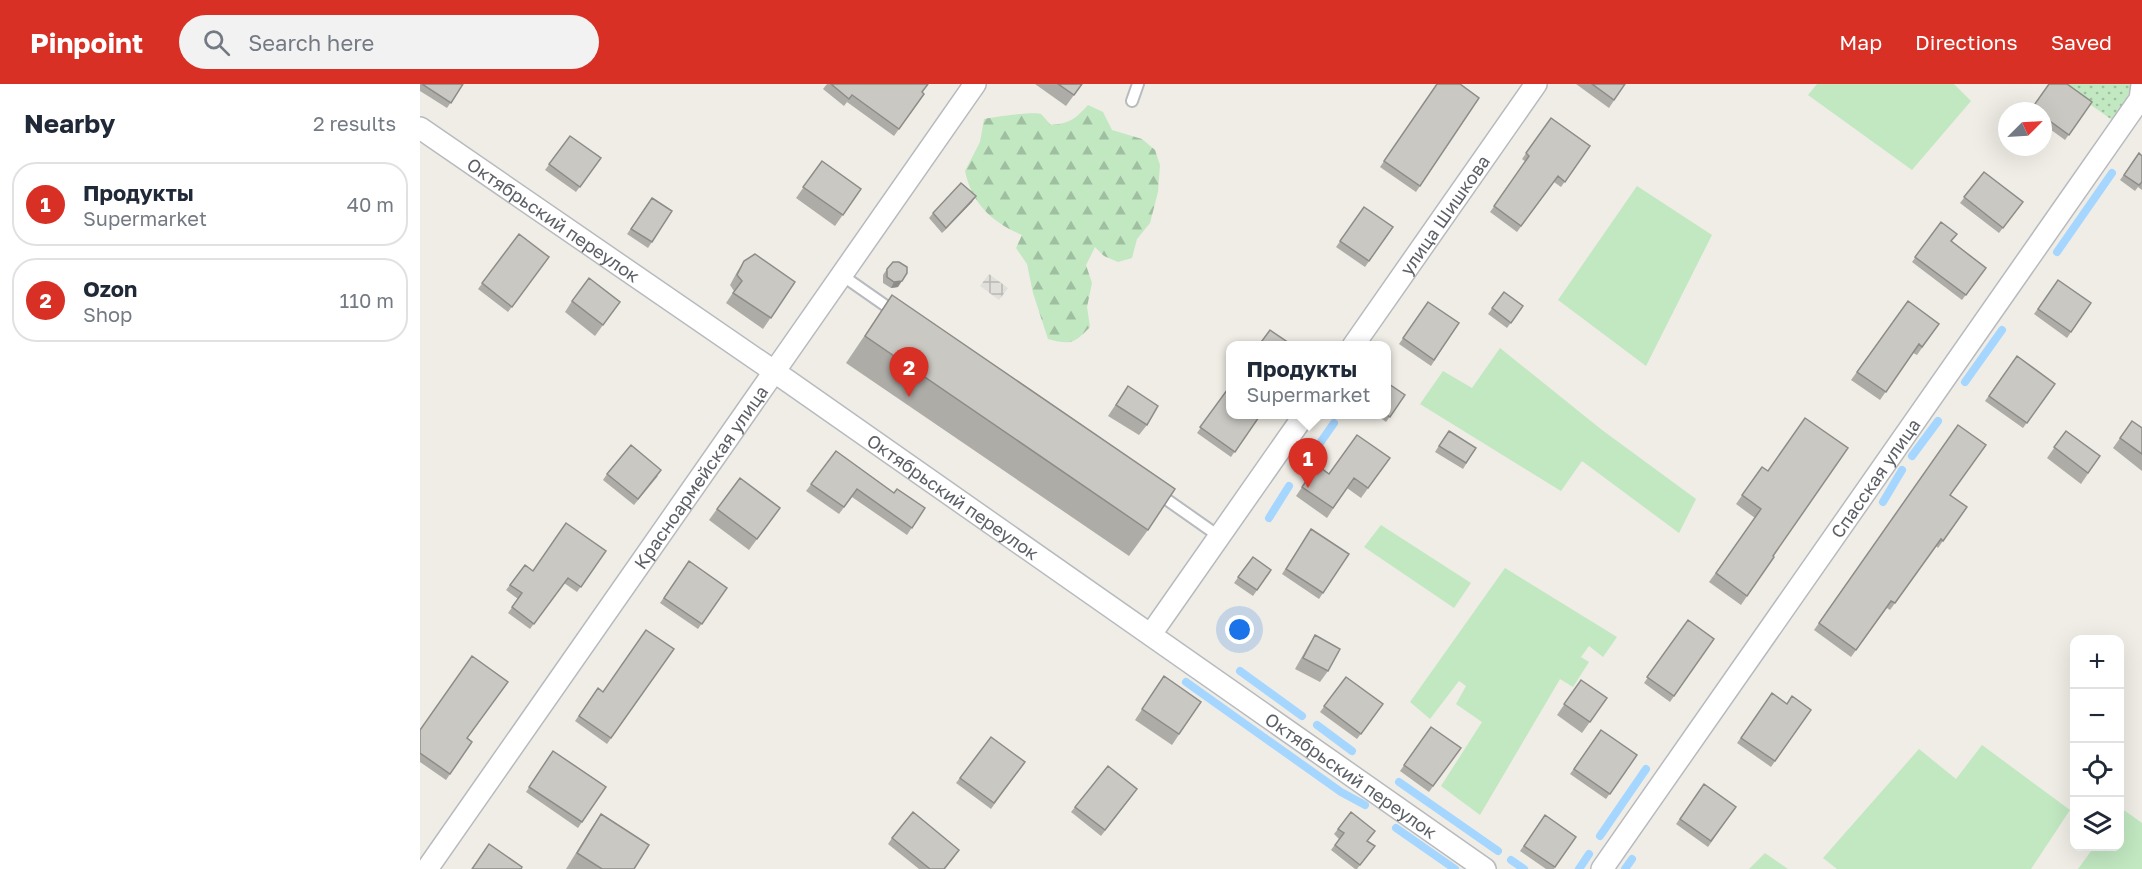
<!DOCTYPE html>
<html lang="en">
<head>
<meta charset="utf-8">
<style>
	body { margin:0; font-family:"Golos Text",sans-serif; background:#f2f2f3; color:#1f2937 }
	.controls { position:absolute; right:18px; bottom:18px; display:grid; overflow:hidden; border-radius:12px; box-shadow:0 6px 24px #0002 }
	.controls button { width:54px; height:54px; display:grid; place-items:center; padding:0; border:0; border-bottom:2px solid #e0e1e3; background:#fff; color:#1f2937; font:30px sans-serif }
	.compass { position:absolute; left:1578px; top:18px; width:54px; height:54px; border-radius:50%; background:#fff; box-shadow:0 6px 24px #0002; rotate:66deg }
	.you { position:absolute; left:820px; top:546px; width:21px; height:21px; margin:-15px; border:4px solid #fff; border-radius:50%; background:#1a73e8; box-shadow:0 0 0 9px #1a73e833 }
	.badge { display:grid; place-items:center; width:39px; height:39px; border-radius:50%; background:#d93025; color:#fff; font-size:20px; font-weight:700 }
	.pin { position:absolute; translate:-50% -50px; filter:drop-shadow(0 2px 3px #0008) }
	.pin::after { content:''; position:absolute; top:32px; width:21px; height:18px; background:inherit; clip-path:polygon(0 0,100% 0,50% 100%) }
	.popup { position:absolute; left:806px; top:257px; width:165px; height:78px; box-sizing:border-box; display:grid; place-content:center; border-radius:12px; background:#fff; filter:drop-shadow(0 2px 4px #0005); font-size:20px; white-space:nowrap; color:#747a83 }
	.popup b { font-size:22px; color:#1f2937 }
	.popup::after { content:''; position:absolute; left:50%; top:100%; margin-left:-12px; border:12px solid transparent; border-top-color:#fff }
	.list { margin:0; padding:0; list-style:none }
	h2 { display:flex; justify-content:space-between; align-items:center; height:78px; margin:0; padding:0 24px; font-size:26px }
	h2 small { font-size:20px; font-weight:400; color:#747a83 }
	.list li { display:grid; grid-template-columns:39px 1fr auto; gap:18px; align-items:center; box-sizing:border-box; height:84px; margin:0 12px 12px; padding:0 12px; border:2px solid #e0e1e3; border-radius:24px }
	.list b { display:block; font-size:22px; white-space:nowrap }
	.list p { margin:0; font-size:20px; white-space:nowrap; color:#747a83 }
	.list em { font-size:20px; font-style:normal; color:#747a83 }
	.icon { flex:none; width:33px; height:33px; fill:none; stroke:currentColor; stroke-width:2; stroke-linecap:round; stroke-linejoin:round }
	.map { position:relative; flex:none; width:1722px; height:785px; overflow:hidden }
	header { display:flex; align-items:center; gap:36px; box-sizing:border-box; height:84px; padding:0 30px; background:#d93025; color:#fff }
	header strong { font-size:28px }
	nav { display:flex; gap:33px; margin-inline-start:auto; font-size:21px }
	.search { width:420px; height:54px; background:#f2f2f3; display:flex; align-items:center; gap:15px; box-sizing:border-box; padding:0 21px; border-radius:33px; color:#747a83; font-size:22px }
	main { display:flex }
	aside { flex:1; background:#fff }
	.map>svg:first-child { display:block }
	.industrial { fill:url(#industrial-grid) }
	.grass { fill:url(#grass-dots) }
	.forest { fill:url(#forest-firs) }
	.garden { fill:#c1e8c1 }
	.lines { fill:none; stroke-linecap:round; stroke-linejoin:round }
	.stream { stroke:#a5d6ff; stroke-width:8 }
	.lane-casing { stroke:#b7babf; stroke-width:14 }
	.street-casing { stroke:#b7babf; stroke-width:24 }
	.lane { stroke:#fff; stroke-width:10 }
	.street { stroke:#fff; stroke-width:21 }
	.wall { fill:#aeaca7 }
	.shaded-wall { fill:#8d8c88 }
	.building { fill:#cac8c2; stroke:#8d8c88; stroke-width:1.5 }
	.labels { text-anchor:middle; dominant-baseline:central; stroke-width:4.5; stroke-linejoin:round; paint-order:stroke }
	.street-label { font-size:18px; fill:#5c6066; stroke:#fff }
</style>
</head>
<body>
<header>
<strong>Pinpoint</strong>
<div class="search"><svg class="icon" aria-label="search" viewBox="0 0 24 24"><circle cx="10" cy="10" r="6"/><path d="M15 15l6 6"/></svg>Search here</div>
<nav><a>Map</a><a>Directions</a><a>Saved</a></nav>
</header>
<main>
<aside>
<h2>Nearby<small>2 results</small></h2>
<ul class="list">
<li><span class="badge">1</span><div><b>Продукты</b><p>Supermarket</p></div><em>40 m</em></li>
<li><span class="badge">2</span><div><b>Ozon</b><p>Shop</p></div><em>110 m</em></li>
</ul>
</aside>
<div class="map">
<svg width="1722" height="785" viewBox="0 0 1722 785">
	<defs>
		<pattern id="industrial-grid" width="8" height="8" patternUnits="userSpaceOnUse" patternTransform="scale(1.5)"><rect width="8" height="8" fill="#e0dfd9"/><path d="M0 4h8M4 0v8" fill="none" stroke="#b9b8b4"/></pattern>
		<pattern id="grass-dots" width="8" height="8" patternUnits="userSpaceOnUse" patternTransform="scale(1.5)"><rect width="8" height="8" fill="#c1e8c1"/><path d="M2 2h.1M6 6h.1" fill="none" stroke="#a0bfa1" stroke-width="1.8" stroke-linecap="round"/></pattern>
		<pattern id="forest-firs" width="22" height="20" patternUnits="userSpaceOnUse" patternTransform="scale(1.5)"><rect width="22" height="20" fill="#c1e8c1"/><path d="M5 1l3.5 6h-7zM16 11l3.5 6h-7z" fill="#a0bfa1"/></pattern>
	</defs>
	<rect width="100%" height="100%" fill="#efede5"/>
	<path class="industrial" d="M569,190L588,204L579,216L560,202Z"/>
	<path class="grass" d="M1641,0H1712L1707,14L1695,38Z"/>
	<path class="forest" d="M668,21L683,28L692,46L722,55L735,66L740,81L738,108L730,139L717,155L712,174L698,178L684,172L675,163L666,181L672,199L667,223L670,243C654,260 650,261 628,255L613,209L607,180L596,164L602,151C572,138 552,120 545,87L560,58L564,35C573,33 615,27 621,30C624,33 628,38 631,41C651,39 655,35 668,21Z"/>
	<path class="garden" d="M1397,0H1534L1551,17L1492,86L1388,11Z
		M1217,102L1292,151L1226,282L1138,216Z
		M1080,264L1182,346L1276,415L1259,449L1162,377L1141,407L1000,320L1023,287L1052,304Z
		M961,441L1051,499L1034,524L944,463Z
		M1085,484L1197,553L1183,573L1169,562L1161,573L1169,578L1153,603L1140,595L1060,731L1021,702L1062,638L1036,620L1046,602L1039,597L1010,635L990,618Z
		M1562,661L1650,726L1611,785H1417L1403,774L1499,665L1536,695Z
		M1701,724L1722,739V785H1658L1674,763L1700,762V727Z
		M1345,769L1368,785H1329Z"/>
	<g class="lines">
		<path class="stream" d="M1637,168L1692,89
			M1545,298L1582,246
			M1492,372L1518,337
			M884,382L914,339
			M1463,418L1482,386
			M849,434L869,402
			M820,587L882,632
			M766,598L921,708L945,721
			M897,641L932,667
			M979,698L1078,767
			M976,744L1035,785
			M1180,752L1226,685
			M1091,776L1104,785
			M1159,785L1169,770
			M1205,785L1212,775"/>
		<g class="lane-casing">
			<path id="lane" d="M712,17L718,0
				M423,192L476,229
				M736,408L800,453"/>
		</g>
		<g class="street-casing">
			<g id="street">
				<path id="s1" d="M0,44L355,288L1065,785"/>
				<path id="s2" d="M933,262L1116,0"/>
				<path d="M731,550L885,330"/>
				<path id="s3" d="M7,785L555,0"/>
				<path id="s4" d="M1182,785L1720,15L1722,1"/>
			</g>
		</g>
		<use href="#lane" class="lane"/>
		<use href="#street" class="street"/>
	</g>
	<path class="wall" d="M0,0H43L27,24L0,7Z
		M407,0H508L502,8L504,10L474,52L427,18L424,22L403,5Z
		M615,0H662L646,22Z
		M1017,0L1059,14L996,108L960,83Z
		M1156,0H1205L1189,24Z
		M1629,0L1672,18L1645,56L1623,40V27H1610Z
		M1131,34L1170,62L1141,103L1134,98L1097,148L1070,128L1106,78L1102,75Z
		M150,52L181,74L156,108L125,86Z
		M1719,69L1722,72V106L1718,103L1715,107L1700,96Z
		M402,77L441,105L415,142L376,114Z
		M1564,88L1603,118L1579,149L1540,119Z
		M556,112L552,118L522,149L509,134L513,129Z
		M232,114L252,127L228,164L207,150Z
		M944,123L973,143L945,183L916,163Z
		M1521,138L1532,157L1566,184L1542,216L1492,178Z
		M99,150L129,173L88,228L58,205Z
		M324,177L375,198L343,245L306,219L314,207L310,201L317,188Z
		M467,185L478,203L471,204L463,199V191Z
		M1638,196L1671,219L1647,254L1614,230Z
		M1084,208L1103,222L1087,244L1068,230Z
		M472,211L728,446L709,472L426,279Z
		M152,217L200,218L175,252L145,228Z
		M1488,217L1519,240L1497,271L1493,269L1460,316L1431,296Z
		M1008,218L1039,239L1011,282L979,260Z
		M1597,272L1635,300L1603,344L1565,317Z
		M708,302L727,341L719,351L688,332Z
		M810,302L841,330L811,373L777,349Z
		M985,311L966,338L955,330H966Z
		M1712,337L1722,344V387L1693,364Z
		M1538,341L1530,411L1547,423L1518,464L1516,462L1470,526L1467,524L1431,573L1394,546Z
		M1646,347L1680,372L1661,400L1627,374Z
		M1025,352L1056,364L1043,385L1015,368Z
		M416,367L474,409L505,424L487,451L432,413L419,430L386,407Z
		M970,374L941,414L927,404L907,434L876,412L897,381L909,390Z
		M1342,383L1353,472L1354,473L1321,521L1289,498L1335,434L1316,420Z
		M187,390L238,392L214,421L183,396Z
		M297,425L352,435L329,466L289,436Z
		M891,445L929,470L899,515L862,490Z
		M186,467L157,508L144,499L110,545L88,529L98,515L86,506L105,481L113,487Z
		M833,473L851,486L833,512L814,499Z
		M269,477L307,504L278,545L240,519Z
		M1268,536L1294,555L1250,618L1224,599Z
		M895,551L908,587L900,598L875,585L888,562Z
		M254,565L187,660L155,637L178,604L183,608Z
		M744,592L781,618L752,661L715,636Z
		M926,593L963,620L937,655L900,628Z
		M1161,596L1187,614L1162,649L1137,631Z
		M1352,609L1367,620L1391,626L1351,683L1317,659Z
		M1011,643L1041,664L1009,708L980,687Z
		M0,646L47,654L52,658L26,696L0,678Z
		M1181,646L1217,671L1186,715L1150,690Z
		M571,653L605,678L571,725L536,699Z
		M133,667L186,703L158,744L106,708Z
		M1284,700L1316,723L1288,763L1256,740Z
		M713,711L681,752L651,728L655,723Z
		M931,728L948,757L955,762L937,785H935L911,766L919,755L914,750Z
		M181,730L214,785H146L170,746Z
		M1125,731L1156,753L1134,785H1126L1100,767Z
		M472,754L535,772L525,785H499L468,760Z"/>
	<path class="shaded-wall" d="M556,112L552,118L522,149L526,144Z
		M482,197L478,203L471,204L474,198Z"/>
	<path class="building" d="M2,0H43L31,19Z
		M411,0H508L502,8L504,10L479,45L432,11L429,15Z
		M638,0H662L654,11Z
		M1017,0H1040L1059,14L1000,102L964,77Z
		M1172,0H1205L1194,16Z
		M1629,0H1647L1672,18L1649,51L1623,32V27H1616L1612,24Z
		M1131,34L1170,62L1145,98L1138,92L1101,142L1074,122L1109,72L1106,69Z
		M150,52L181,74L160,103L129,80Z
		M1719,69L1722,72V98L1719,101L1704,91Z
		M402,77L441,105L423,131L383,103Z
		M1564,88L1603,118L1583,144L1544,113Z
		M541,99L556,112L526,144L513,129Z
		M232,114L252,127L232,158L211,145Z
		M944,123L973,143L949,177L920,157Z
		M1521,138L1537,150L1531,157L1566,184L1546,211L1495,173Z
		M99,150L129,173L92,223L62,199Z
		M335,170L375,198L351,234L313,209L322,197L317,191L324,177Z
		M473,178H479L487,183V189L482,197L474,198L467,193V185Z
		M169,194L200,218L183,241L152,217Z
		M1638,196L1671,219L1651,248L1618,225Z
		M1084,208L1103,222L1091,239L1072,224Z
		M472,211L755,405L728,446L445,252Z
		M1488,217L1519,240L1502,263L1499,260L1466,308L1437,288Z
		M1008,218L1039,239L1014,276L983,254Z
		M850,246L872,261H839Z
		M1597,272L1635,300L1607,339L1569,312Z
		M966,298L985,311L970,333L966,330Z
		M708,302L738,322L727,341L696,321Z
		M810,302V330H841L815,368L780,343Z
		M1385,334L1428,364L1353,472L1354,473L1327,512L1296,489L1341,425L1322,411L1342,383L1348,387Z
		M1712,337L1722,344V370L1700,354Z
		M1538,341L1566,361L1530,411L1547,423L1523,457L1521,455L1475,519L1471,517L1436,566L1399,539Z
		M1029,347L1056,364L1046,379L1019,362Z
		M1646,347L1680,372L1668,389L1634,363Z
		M937,351L970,374L948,404L934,394L913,424L882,403L897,381L909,390Z
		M211,361L241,386L218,415L187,390Z
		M416,367L474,409L477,405L505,424L492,444L437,405L424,423L391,400Z
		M320,394L360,424L337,455L297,425Z
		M146,439L186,467L161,503L148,494L114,540L92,523L102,509L90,501L105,481L113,487Z
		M891,445L929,470L903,509L866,485Z
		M833,473L851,486L837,506L818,493Z
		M269,477L307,504L282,540L244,514Z
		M1268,536L1294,555L1254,612L1227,593Z
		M226,546L254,565L191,654L159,632L178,604L183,608Z
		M895,551L920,565L908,587L883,574Z
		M52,572L88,598L47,654L52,658L30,690L0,669V646Z
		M744,592L781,618L759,650L722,625Z
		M926,593L963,620L941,650L904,622Z
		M1161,596L1187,614L1170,638L1144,620Z
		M1352,609L1367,620L1372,612L1391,626L1355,677L1321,654Z
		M1011,643L1041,664L1013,702L984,681Z
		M1181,646L1217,671L1190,710L1154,685Z
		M571,653L605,678L574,719L540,694Z
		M133,667L186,703L162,738L109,703Z
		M688,682L717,705L685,746L655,723Z
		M1284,700L1316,723L1291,757L1260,735Z
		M493,728L539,766L524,785H510L472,754Z
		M931,728L955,747L947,757L955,762L940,781L915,761L924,749L918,745Z
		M181,730L229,761L214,785H182L157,769Z
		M1125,731L1156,753L1135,783L1104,762Z
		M69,760L102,783L101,785H52Z"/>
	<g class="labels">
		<g class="street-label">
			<text stroke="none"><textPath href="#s2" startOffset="160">улица Шишкова</textPath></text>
			<text stroke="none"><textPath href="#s1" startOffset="162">Октябрьский переулок</textPath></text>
			<text stroke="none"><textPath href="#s3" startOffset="478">Красноармейская улица</textPath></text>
			<text stroke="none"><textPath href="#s4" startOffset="477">Спасская улица</textPath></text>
			<text stroke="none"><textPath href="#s1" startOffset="648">Октябрьский переулок</textPath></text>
			<text stroke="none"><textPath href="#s1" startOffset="1134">Октябрьский переулок</textPath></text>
		</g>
	</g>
</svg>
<div class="controls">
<button>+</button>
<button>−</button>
<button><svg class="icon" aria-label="locate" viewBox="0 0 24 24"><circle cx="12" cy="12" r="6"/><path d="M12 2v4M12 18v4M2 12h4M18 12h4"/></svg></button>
<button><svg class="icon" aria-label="layers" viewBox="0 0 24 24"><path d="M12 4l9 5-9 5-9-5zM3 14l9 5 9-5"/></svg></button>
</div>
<svg class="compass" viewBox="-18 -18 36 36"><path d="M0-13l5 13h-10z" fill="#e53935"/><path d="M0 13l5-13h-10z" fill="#747a83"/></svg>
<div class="you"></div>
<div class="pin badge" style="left:888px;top:404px">1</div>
<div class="popup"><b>Продукты</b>Supermarket</div>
<div class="pin badge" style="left:489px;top:313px">2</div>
</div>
</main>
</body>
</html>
